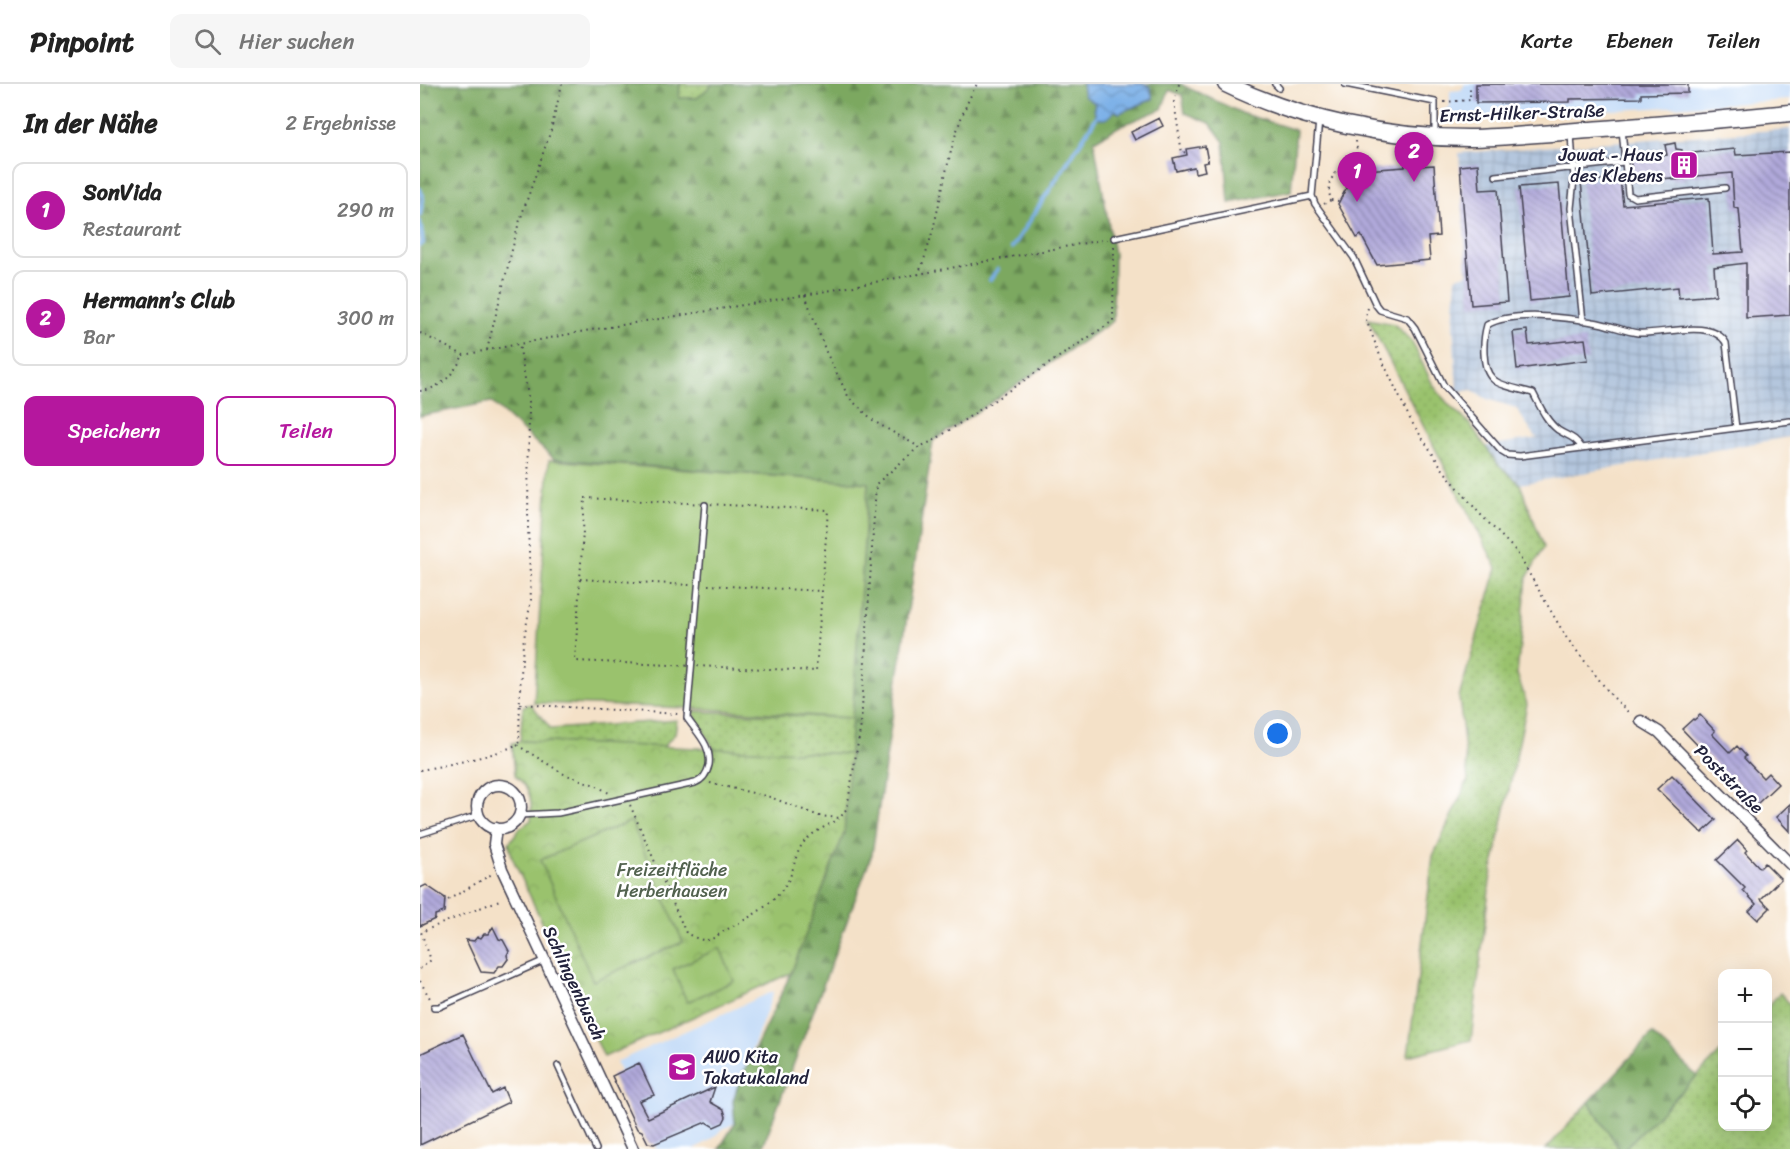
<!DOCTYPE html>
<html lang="de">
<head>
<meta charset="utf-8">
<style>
	body { margin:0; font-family:Sriracha,sans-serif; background:#f6f6f6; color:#222 }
	.controls { position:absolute; right:18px; bottom:18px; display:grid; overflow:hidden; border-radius:12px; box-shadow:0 6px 24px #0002 }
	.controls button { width:54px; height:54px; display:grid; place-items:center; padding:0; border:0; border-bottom:2px solid #e0e0e0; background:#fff; color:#222; font:30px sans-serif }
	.you { position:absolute; left:858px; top:650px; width:21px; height:21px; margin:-15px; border:4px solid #fff; border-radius:50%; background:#1a73e8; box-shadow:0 0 0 9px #1a73e833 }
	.badge { display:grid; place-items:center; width:39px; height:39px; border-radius:50%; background:#b5179e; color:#fff; font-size:20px; font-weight:700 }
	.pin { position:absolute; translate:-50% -50px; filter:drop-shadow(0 2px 3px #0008) }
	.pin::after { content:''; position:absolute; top:32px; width:21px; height:18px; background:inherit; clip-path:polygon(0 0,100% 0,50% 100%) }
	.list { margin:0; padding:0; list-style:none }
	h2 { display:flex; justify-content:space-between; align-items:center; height:78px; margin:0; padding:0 24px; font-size:26px }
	h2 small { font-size:20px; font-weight:400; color:#767676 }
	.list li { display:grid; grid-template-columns:39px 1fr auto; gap:18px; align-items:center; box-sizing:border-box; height:96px; margin:0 12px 12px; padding:0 12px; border:2px solid #e0e0e0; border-radius:12px }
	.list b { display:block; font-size:22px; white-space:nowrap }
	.list p { margin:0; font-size:20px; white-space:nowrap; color:#767676 }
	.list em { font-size:20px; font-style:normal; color:#767676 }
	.actions { display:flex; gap:12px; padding:18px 24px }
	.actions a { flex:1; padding:14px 0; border:2px solid #b5179e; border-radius:12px; text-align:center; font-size:21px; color:#b5179e }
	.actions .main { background:#b5179e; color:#fff }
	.icon { flex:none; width:33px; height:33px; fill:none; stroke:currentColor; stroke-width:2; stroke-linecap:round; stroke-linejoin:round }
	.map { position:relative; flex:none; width:1370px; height:1065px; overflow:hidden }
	header { display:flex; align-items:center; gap:36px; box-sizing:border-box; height:84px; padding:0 30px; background:#fff; border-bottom:2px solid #e0e0e0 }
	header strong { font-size:28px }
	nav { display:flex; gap:33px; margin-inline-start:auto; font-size:21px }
	.search { width:420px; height:54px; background:#f6f6f6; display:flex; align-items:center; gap:15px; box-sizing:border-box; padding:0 21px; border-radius:12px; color:#767676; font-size:22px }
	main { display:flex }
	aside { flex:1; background:#fff }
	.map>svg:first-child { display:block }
	.built { fill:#c6ddf8 }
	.industrial { fill:url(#industrial-grid) }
	.grass { fill:url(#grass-dots); stroke:#5e7254; stroke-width:1.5 }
	.forest { fill:url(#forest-firs); stroke:#4e654e; stroke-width:1.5 }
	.park { fill:url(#park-crowns); stroke:#5e7254; stroke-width:1.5 }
	.garden { fill:#9ac26d; stroke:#5e7254; stroke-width:1.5 }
	.water { fill:url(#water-waves); stroke:#4e6891; stroke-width:1.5 }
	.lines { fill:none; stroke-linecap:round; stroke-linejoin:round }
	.stream { stroke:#79afe7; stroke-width:4 }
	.building { fill:url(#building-back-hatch) }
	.lane-casing { stroke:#423f50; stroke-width:8 }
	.street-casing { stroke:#423f50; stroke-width:13 }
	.primary-casing { stroke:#423f50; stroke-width:19 }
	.path { stroke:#423f50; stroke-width:2; stroke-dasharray:1.5 4.5; stroke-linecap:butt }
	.lane { stroke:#fff; stroke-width:5 }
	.street { stroke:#fff; stroke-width:10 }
	.primary { stroke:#fff; stroke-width:16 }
	.labels { text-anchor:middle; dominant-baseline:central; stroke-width:5; stroke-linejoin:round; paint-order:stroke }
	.street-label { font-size:18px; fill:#22223b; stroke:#fff }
	.poi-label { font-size:18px; fill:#22223b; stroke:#fff; text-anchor:end }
	.park-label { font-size:18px; fill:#52624f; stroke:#fff }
</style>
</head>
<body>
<header>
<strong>Pinpoint</strong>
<div class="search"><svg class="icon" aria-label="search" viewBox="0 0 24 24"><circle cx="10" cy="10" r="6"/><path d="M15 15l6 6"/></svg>Hier suchen</div>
<nav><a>Karte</a><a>Ebenen</a><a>Teilen</a></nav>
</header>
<main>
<aside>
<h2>In der Nähe<small>2 Ergebnisse</small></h2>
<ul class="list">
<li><span class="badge">1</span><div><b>SonVida</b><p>Restaurant</p></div><em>290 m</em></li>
<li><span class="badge">2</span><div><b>Hermann’s Club</b><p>Bar</p></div><em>300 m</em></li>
</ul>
<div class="actions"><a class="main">Speichern</a><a>Teilen</a></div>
</aside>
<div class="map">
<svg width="1370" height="1065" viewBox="0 0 1370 1065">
	<defs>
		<pattern id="industrial-grid" width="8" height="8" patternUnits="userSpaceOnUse" patternTransform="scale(1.5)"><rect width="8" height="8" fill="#b4c6dd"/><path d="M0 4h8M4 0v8" fill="none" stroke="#9aaabf"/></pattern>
		<pattern id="grass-dots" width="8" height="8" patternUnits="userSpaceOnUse" patternTransform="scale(1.5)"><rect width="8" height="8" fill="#9ac26d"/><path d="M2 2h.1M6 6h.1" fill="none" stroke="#84a65f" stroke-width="1.8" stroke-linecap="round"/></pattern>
		<pattern id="forest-firs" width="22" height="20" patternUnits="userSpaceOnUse" patternTransform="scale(1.5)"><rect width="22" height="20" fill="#7ba860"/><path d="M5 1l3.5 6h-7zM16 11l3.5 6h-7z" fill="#648850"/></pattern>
		<pattern id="park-crowns" width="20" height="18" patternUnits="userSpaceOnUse" patternTransform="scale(1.5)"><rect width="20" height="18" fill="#9ac26d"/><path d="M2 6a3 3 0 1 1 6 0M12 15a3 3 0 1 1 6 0" fill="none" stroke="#84a65f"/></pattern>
		<pattern id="water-waves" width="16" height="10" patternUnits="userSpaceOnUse" patternTransform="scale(1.5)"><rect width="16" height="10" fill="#79afe7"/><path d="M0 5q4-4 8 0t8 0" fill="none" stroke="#638ebc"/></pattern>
		<pattern id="building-back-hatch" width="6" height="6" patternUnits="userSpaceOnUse" patternTransform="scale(1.5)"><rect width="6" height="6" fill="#b0a9da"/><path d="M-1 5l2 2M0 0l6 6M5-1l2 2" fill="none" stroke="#8f89b2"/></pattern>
	</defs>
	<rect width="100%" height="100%" fill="#fff"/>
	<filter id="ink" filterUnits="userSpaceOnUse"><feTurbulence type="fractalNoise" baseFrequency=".0167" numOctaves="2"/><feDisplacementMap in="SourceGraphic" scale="12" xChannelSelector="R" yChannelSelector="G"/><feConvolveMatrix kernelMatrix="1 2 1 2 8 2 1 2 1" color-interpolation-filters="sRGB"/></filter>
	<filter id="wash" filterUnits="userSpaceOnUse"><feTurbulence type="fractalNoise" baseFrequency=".008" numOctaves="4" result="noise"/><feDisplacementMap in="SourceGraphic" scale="24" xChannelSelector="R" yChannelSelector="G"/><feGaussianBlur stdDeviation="1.35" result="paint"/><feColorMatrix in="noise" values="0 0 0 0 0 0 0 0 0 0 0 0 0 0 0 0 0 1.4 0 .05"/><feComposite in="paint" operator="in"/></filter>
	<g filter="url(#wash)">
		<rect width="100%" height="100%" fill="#f4e1c8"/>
		<path class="built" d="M1045,0H1370V16L1028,36L1024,26L1030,22V7L1041,6Z
			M354,907L313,1017L315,1039L301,1046L292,1055L274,1065H236L234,1060L228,1059L222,1047L217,1045L192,992L200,988L196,978Z"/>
		<path class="industrial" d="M1370,45V353L1100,400L1077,379L1066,362L1118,354L1114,352L1096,324L1067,315L1052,306L1037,308L1033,240L1036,193L1047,190L1039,69Z"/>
		<path class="grass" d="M260,0H293L278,14H258Z
			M948,235L974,240L992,258L1013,301L1029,321L1051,341L1077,379L1100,400L1124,463L1107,494L1097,590L1107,620L1070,797L1051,956L988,972L1013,772L1048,696L1039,613L1077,484Z
			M111,620L131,645L257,636L255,650L243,663L100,657L103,622Z
			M272,627L432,634L430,670L294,665Z
			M1360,909L1370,920V1065H1204L1302,967V1042H1348V922Z
			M1169,1018L1199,1065H1126Z"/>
		<path class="forest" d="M0,0H260L259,14H277L293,0H662L664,12L699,29L733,15L730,4L724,0H760L824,30L876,46L871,107L809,119L804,58L790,39L765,29L762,11L749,6L742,25L700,42L674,57L694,170L693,237L513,357L452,770L342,1065H299L315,1039L313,1017L319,998L371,889L424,749L448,399L134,375L71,318L0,332Z
			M1232,950L1277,992L1204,1065H1199L1169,1018Z"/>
		<path class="park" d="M100,657L430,670L424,749L371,889L184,973L92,773L89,759L99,745L111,736C112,714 111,706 95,691L92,659Z"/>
		<path class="garden" d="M129,376L448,399L432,634L268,624L114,619Z
			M211,737L263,858L173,897L120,776Z
			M300,864L314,897L267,918L253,885Z"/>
		<path class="water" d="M662,0H724L730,3L733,15L699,29L695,26C689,34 686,37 676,34L674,24L675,19L664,12Z"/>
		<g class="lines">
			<path class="stream" d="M0,105L3,114L0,131
				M0,138L3,159L0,161
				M592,164L676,34
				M570,196L578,185"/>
		</g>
		<g id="blocks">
			<path class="building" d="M1056,0H1268V9L1221,10V14L1150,15V18L1056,19Z
				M739,34L743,42L715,56L711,48Z
				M1255,59L1256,65L1262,66V70L1315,65L1316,71L1370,68V231L1326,234V179L1294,183L1296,211L1259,214L1258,203L1172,212L1161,97L1200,95L1203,121L1289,114L1293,170L1323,168L1319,125L1314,124L1312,89L1265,93V95L1252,96L1251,94L1213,98L1210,75L1247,71L1245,61Z
				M785,62L788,78L783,79L785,87L775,89L774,83L756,87L753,74L767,71L766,65Z
				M985,80H998V82L1014,81L1019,152L1008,153L1010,176L957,181L941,151L937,154L918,120L932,93L931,85L945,84V86L985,83Z
				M1058,80L1060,106L1078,105L1087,218L1051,221L1040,82Z
				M1139,100L1149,213L1110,217L1099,103Z
				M1107,246L1109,261L1165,255L1168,276L1097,285L1093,248Z
				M1280,631L1295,647L1292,650L1310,669L1317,662L1326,672L1324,674L1343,694L1348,689L1358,700L1337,720L1310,691L1308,693L1262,645L1273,635L1274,636Z
				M1252,691L1296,736L1282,749L1237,705Z
				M1370,720V748L1356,733Z
				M1318,756L1327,766L1325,768L1340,784L1345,779L1361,795L1341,815L1350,824L1338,836L1329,827L1336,820L1323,806L1325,804L1297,776Z
				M6,801L25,814L24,828L15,831V835L0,842V804Z
				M73,843L79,855L83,856L89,867L87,871L88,875L83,882H79L74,889L61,888L46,856L54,857L57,853L61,854L64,850H68Z
				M43,950L72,1010L83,1004L89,1018L0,1061V970Z
				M219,979L234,1011L219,1017L228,1034L295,1003L290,1018L304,1026L306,1033L303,1039L294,1043L286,1038L234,1060L228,1059L222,1047L217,1045L192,992Z"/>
		</g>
	</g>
	<g filter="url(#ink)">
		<use href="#blocks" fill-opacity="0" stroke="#423f50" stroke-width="1.5"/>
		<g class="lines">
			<g class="lane-casing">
				<path id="lane" d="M855,0L859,4
					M925,0L1015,18V50
					M899,36L892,112L895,120L934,174L956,221L960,226L987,234L995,244L1024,302L1082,368L1087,371L1100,372L1370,337
					M1202,45L1208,110L1215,114L1305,104
					M1151,50L1154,95L1151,124L1163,237
					M1076,92L1204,78
					M694,154L892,112
					M1162,364C1154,352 1149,353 1138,346C1126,337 1120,322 1113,309C1103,306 1079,302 1073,295C1061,285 1063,255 1067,241C1091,227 1145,233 1173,238C1188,240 1203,247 1218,249C1242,251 1292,234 1306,259L1316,344
					M99,731L138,729L275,699C283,696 287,690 289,681C292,662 277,649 267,634L285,421
					M0,750L59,731
					M14,923H19L125,876
					M138,982L176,1065"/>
			</g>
			<g class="street-casing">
				<path id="street" d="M1221,637L1239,648L1370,780
					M57 723a22 22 0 1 1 44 0a22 22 0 1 1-44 0Z
					M76,744L74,760L82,785L213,1065"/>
			</g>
			<g class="primary-casing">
				<path id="primary" d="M806,0C879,36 967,54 1048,54C1093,53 1139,48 1184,45C1246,40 1308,35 1370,29"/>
			</g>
			<path class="path" d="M759,0L754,18L762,69L766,68
				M1024,18L1050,16V0
				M936,57L939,84
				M991,66L992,80
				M911,116L919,117
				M904,120L911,116C907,104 909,96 918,86L939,82
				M498,191C524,130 523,59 557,0
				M385,211L406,268L429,314L455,338L499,363
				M948,224L945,233L961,274L991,337L1024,387L1059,429L1096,467L1146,553L1191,611L1211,631
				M0,249L43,271L165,247L385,211L687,155
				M67,266L98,142L131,46L142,0
				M0,307C21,305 35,289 43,271
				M165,414L408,426L396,587L155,577Z
				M160,495L270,501
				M288,501L402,507
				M100,620L259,630
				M97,661L144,690L175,701L189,709
				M0,686C17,683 91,669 99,658L100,606L103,560L111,516L108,443L109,318L99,260
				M290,699L350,713L399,732L420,734L427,724L441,641L456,400L499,363L513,357L693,237L694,161
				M210,721L266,849C272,852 280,857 288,856C292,856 299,850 304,847C326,835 352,823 366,800C375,787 374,770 384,758C392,748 407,742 419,735
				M28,816L72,790
				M0,885L11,876L1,848L82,815
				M0,897L11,916"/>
			<use href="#lane" class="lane"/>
			<use href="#street" class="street"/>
			<use href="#primary" class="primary"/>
		</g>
	</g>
	<defs>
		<g id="building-square" transform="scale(1.5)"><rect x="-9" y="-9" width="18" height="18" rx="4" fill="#b5179e" stroke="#fff"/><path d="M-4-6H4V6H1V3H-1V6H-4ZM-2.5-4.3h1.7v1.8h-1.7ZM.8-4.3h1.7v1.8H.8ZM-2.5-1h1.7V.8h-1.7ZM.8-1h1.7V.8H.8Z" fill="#fff"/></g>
		<g id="school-square" transform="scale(1.5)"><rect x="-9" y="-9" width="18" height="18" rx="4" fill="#b5179e" stroke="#fff"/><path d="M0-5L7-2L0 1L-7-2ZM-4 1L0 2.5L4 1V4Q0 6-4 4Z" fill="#fff"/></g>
	</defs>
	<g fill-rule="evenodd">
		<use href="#building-square" x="1264" y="81"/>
		<use href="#school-square" x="262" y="983"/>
	</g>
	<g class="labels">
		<g class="street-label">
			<text transform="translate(1102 29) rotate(-2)">Ernst-Hilker-Straße</text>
			<text transform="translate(1309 695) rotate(45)">Poststraße</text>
			<text transform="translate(154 899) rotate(65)">Schlingenbusch</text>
		</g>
		<g class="poi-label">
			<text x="1243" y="71">Jowat - Haus<tspan x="1243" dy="21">des Klebens</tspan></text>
			<text x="283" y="973" text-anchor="start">AWO Kita<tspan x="283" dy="21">Takatukaland</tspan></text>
		</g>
		<g class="park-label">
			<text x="252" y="786">Freizeitfläche<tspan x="252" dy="21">Herberhausen</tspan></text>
		</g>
	</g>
</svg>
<div class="controls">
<button>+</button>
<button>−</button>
<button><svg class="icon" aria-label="locate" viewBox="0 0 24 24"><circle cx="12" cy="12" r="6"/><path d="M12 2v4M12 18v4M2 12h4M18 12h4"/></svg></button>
</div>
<div class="you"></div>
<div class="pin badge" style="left:937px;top:118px">1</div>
<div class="pin badge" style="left:994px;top:98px">2</div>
</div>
</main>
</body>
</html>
